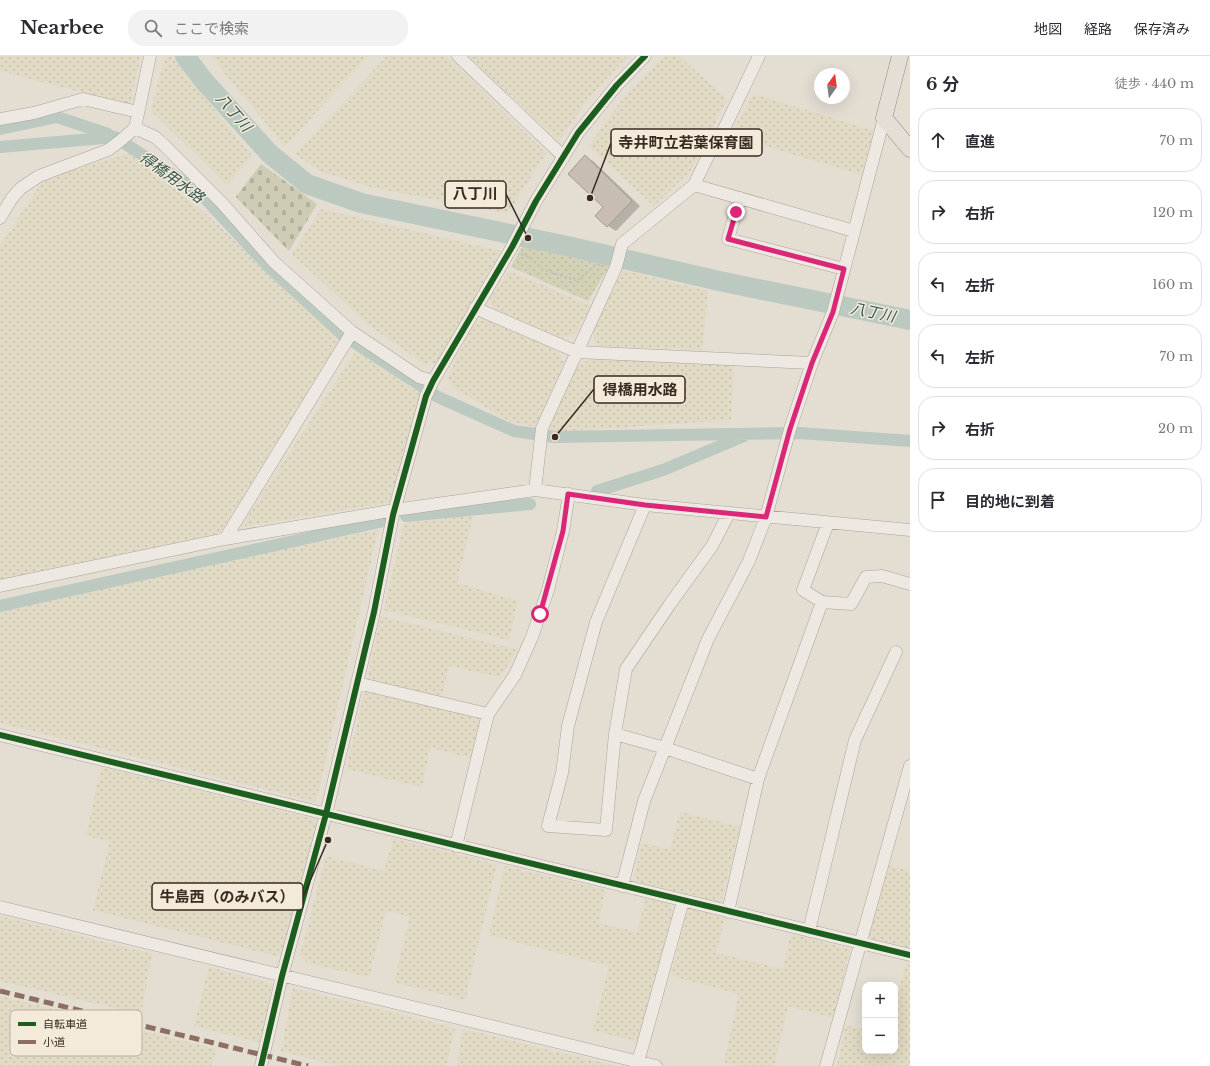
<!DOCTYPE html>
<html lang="ja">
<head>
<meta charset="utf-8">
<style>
	body { margin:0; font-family:"Libre Baskerville","Noto Sans JP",serif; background:#f2f2f3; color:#2b2b33 }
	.controls { position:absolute; right:12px; bottom:12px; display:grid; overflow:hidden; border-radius:8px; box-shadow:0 4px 16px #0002 }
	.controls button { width:36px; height:36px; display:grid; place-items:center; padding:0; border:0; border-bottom:1px solid #e1e1e2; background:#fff; color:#2b2b33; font:20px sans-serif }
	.compass { position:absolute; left:814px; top:12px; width:36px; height:36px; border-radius:50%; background:#fff; box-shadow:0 4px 16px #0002; rotate:14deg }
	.stop { position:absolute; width:12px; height:12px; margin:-9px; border:3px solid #db2777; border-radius:50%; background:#fff }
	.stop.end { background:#db2777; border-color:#fff; box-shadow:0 1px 4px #0008 }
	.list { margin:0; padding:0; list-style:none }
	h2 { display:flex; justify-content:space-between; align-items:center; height:52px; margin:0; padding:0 16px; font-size:17px }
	h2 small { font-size:13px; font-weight:400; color:#7c7c81 }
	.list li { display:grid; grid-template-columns:26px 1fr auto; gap:12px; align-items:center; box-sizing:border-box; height:64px; margin:0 8px 8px; padding:0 8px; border:1px solid #e1e1e2; border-radius:16px }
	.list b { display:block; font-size:15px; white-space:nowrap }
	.list em { font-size:13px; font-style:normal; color:#7c7c81 }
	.icon { flex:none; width:22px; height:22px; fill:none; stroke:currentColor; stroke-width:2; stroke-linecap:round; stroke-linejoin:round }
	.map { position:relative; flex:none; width:910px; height:1010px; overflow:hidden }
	header { display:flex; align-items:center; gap:24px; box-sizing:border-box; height:56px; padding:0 20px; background:#fff; border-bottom:1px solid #e1e1e2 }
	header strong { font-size:19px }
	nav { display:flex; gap:22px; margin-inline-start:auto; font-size:14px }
	.search { width:280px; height:36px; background:#f2f2f3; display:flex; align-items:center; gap:10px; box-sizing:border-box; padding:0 14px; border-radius:16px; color:#7c7c81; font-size:15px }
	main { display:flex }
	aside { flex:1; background:#fff }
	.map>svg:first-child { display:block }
	.farmland { fill:url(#farmland-dots) }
	.cemetery { fill:url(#cemetery-stones) }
	.park { fill:url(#park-dots) }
	.shadow { fill:#0003 }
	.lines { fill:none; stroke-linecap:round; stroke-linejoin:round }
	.canal { stroke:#bbc9c0; stroke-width:12 }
	.river { stroke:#bbc9c0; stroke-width:20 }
	.building { fill:#c8bdb3; stroke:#a49991 }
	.minor-casing { stroke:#a9a39a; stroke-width:13 }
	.major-casing { stroke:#8f8881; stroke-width:17 }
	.path { stroke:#c5c0b9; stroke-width:2; stroke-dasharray:3 2; stroke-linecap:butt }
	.minor { stroke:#ede9e2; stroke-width:12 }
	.major { stroke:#e4ded5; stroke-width:16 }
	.quiet { stroke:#8d6e63; stroke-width:5; stroke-dasharray:10 5; stroke-linecap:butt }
	.cycleway-casing { stroke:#f3ead9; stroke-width:8 }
	.cycleway { stroke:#1b5e20; stroke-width:6 }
	.route { stroke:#db2777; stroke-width:5 }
	.labels { text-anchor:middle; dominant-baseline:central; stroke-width:3; stroke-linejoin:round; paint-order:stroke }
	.water-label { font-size:15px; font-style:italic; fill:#335752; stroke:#f3ead9 }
	.key { fill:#f3ead9; stroke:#bbb1a2; stroke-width:1 }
	.key-label { font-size:11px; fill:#392b22 }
	.leader { fill:none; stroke:#392b22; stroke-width:1.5 }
	.callout-dot { fill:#392b22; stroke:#f3ead9; stroke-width:1.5 }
	.callout { fill:#f3ead9; stroke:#392b22; stroke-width:1.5 }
	.callout-label { font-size:15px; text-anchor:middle; font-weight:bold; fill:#392b22 }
</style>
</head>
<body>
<header>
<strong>Nearbee</strong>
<div class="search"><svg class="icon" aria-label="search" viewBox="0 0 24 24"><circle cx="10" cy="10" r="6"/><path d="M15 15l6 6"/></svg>ここで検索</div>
<nav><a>地図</a><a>経路</a><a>保存済み</a></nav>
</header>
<main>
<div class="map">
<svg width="910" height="1010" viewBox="0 0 910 1010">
	<defs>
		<pattern id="farmland-dots" width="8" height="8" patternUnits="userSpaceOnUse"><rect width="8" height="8" fill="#e1dac4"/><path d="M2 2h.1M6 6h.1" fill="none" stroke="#c2bba8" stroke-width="1.8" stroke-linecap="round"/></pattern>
		<pattern id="cemetery-stones" width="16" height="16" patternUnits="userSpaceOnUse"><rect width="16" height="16" fill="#ceccb5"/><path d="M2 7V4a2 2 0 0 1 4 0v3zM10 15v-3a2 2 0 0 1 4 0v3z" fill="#b2af9b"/></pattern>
		<pattern id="park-dots" width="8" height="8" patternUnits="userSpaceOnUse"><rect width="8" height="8" fill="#d4d2b6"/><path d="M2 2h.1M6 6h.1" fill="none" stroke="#b7b49c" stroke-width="1.8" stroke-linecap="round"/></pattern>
	</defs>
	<rect width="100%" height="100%" fill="#e3ddd2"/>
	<path class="farmland" d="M0,0H141L130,49L0,15Z
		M165,0H171L252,100L227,129L151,55Z
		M213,0H368L285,90L225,18Z
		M387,0H446L546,97L508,157L374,132L322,116L295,98Z
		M469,0H628L590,40L559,85Z
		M664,0H679L727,43L691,114L654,150L589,90L619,48Z
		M754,38L874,75L861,119L730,79Z
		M129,97L205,157L340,283L220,477L0,524V190L44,123Z
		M321,153L501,195L438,306L426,309L369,269L292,198Z
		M623,214L708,235L702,294L599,290L592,277Z
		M509,215L591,250L576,277L563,282L493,253L490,242Z
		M486,262L557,295L564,306L535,371L511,366L452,331L448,322L473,268Z
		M356,295L420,338L391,446L241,471Z
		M595,301L734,309L731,364L552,376L548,369L576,311Z
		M473,459L457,527L518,545L509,584L384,554L404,467Z
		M378,474L316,746L0,667V550Z
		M381,560L518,594L499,621L449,610L441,642L367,624Z
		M365,634L481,661L472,702L430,692L422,731L346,713Z
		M101,711L318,764L287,896L277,900L93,854L110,786L86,780Z
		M680,756L740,771L721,847L633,825L642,787L670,794Z
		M394,783L497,808L465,944L394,926L410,861L386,855L369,921L307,907L300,899L326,800L384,815Z
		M886,809L910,815V892L868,882Z
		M505,810L606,834L598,867L637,876L646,841L670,848L673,854L639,986L593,974L609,910L489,879Z
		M688,852L725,862L716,897L783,913L791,878L850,893L833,962L788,950L774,1010H738L724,1006L739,938L671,920Z
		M0,860L152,898L141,958L0,925Z
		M906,908L910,909V1010H837L846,969L865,974V995H895V936L898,937Z
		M209,911L272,928L262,987L194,970Z
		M293,932L455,972L446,1010H338L281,995Z
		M0,940L216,993L212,1010H0Z
		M463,973L616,1010H457Z"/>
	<path class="cemetery" d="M261,108L317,148L289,195L236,141Z"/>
	<path class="park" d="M524,187L611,207L588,245L511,211Z"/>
	<path class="shadow" d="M585,101L593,105L640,150L616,175L608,170L604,151Z"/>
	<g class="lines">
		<path class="canal" d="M0,73L57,61L108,78
			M0,91L115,81L199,136L268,210L343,279
			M352,285L438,341L514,375L555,381L800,377L910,385
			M597,435L663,414L744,380
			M406,460L530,448
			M0,550L384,465"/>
		<path class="river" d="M185,0L204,25L270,98L307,128L361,147L572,191L719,225L910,264"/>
	</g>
	<path class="building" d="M585,99L632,145L607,171L595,160L603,151L568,118Z"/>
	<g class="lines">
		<g class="minor-casing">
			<path id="minor" d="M458,0L564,101
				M0,63L34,57L83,43L138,56
				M135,72L155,81L164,89L222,147L274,206L352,276L419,321L433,325
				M694,129L854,175
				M740,142L728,183L844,213
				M0,162L12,142L21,132L39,120L108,94L120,85L135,72L150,0
				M475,252L577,296L812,307
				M535,434L542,372L616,211L622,188L694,129L707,102L724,73L759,0
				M645,449L596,566L568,670L562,717L548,770L606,774L615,678L626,613L670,548L712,490L729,457
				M225,483L352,276
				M0,530L225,483L395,454L535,434L645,449L910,474
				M822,546L851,548L866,521L882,520L910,528
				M357,627L488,658
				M615,678L665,692L758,723
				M0,679L910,899
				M456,790L488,658L515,619L532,581L548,534L563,475L569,438
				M622,830L644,745L708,583L749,505L766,461L790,373L812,307L833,256L884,62
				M0,851L656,1010
				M728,856L758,723L822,546L803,534L828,467
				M809,875L855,684L896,596
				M638,1006L683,845
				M261,1010L282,920L326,758L374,556L393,459L426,340L433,325L512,191L536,145L578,77L617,29L645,0
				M826,1010L910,710"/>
		</g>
		<g class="major-casing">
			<path id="major" d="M900,0L884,62L910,93"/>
		</g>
		<path class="path" d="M521,198L531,202L542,213L577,225L596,208L604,210"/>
		<use href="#minor" class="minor"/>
		<use href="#major" class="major"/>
		<path class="quiet" d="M0,935L308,1010"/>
		<g class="cycleway-casing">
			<path id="cycleway" d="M0,679L910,899
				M261,1010L282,920L326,758L374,556L393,459L426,340L433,325L512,191L536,145L578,77L617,29L645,0"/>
		</g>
		<use href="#cycleway" class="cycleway"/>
	</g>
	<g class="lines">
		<path class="route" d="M540,558L563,475L568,438L645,449L766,461L790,373L812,307L833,256L844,213L728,183L736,156"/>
	</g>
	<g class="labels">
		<g class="water-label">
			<text transform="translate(234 56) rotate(49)">八丁川</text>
			<text transform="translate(172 121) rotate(36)">得橋用水路</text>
			<text transform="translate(873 256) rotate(12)">八丁川</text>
		</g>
	</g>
	<rect x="10" y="954" width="132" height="46" rx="6" class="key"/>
	<rect x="18" y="966" width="18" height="4" fill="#1b5e20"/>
	<rect x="18" y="984" width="18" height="4" fill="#8d6e63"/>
	<g class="key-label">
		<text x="43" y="972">自転車道</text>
		<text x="43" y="990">小道</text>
	</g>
	<path class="leader" d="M590 142L611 87M528 182L506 138M555 381L594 333M328 784L303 841"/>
	<g class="callout-dot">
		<circle cx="590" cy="142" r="4"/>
		<circle cx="528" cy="182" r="4"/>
		<circle cx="555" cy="381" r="4"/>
		<circle cx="328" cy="784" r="4"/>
	</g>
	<g class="callout">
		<rect x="611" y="73" width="151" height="27" rx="4"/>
		<rect x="445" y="125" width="61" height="27" rx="4"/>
		<rect x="594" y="320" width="91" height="27" rx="4"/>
		<rect x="152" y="827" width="151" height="27" rx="4"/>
	</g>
	<g class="callout-label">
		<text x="686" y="92">寺井町立若葉保育園</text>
		<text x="475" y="143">八丁川</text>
		<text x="640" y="339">得橋用水路</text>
		<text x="227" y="846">牛島西（のみバス）</text>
	</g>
</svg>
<div class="controls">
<button>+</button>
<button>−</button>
</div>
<svg class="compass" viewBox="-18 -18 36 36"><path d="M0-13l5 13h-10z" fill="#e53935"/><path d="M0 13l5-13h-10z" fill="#7c7c81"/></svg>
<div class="stop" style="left:540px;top:558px"></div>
<div class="stop end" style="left:736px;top:156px"></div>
</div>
<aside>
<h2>6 分<small>徒歩 · 440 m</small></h2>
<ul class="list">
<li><svg class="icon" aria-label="ahead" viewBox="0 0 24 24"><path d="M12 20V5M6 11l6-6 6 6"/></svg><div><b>直進</b></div><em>70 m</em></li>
<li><svg class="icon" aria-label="right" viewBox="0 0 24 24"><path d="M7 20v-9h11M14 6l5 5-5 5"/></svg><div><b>右折</b></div><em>120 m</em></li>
<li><svg class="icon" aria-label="left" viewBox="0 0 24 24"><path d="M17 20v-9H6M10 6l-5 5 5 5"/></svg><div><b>左折</b></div><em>160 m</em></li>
<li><svg class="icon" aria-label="left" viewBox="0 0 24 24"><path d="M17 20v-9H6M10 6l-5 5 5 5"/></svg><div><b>左折</b></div><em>70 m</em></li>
<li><svg class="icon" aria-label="right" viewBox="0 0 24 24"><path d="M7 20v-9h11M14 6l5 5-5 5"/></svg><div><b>右折</b></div><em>20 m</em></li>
<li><svg class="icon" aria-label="arrive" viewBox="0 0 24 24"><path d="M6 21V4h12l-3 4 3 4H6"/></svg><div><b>目的地に到着</b></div></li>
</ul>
</aside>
</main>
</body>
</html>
